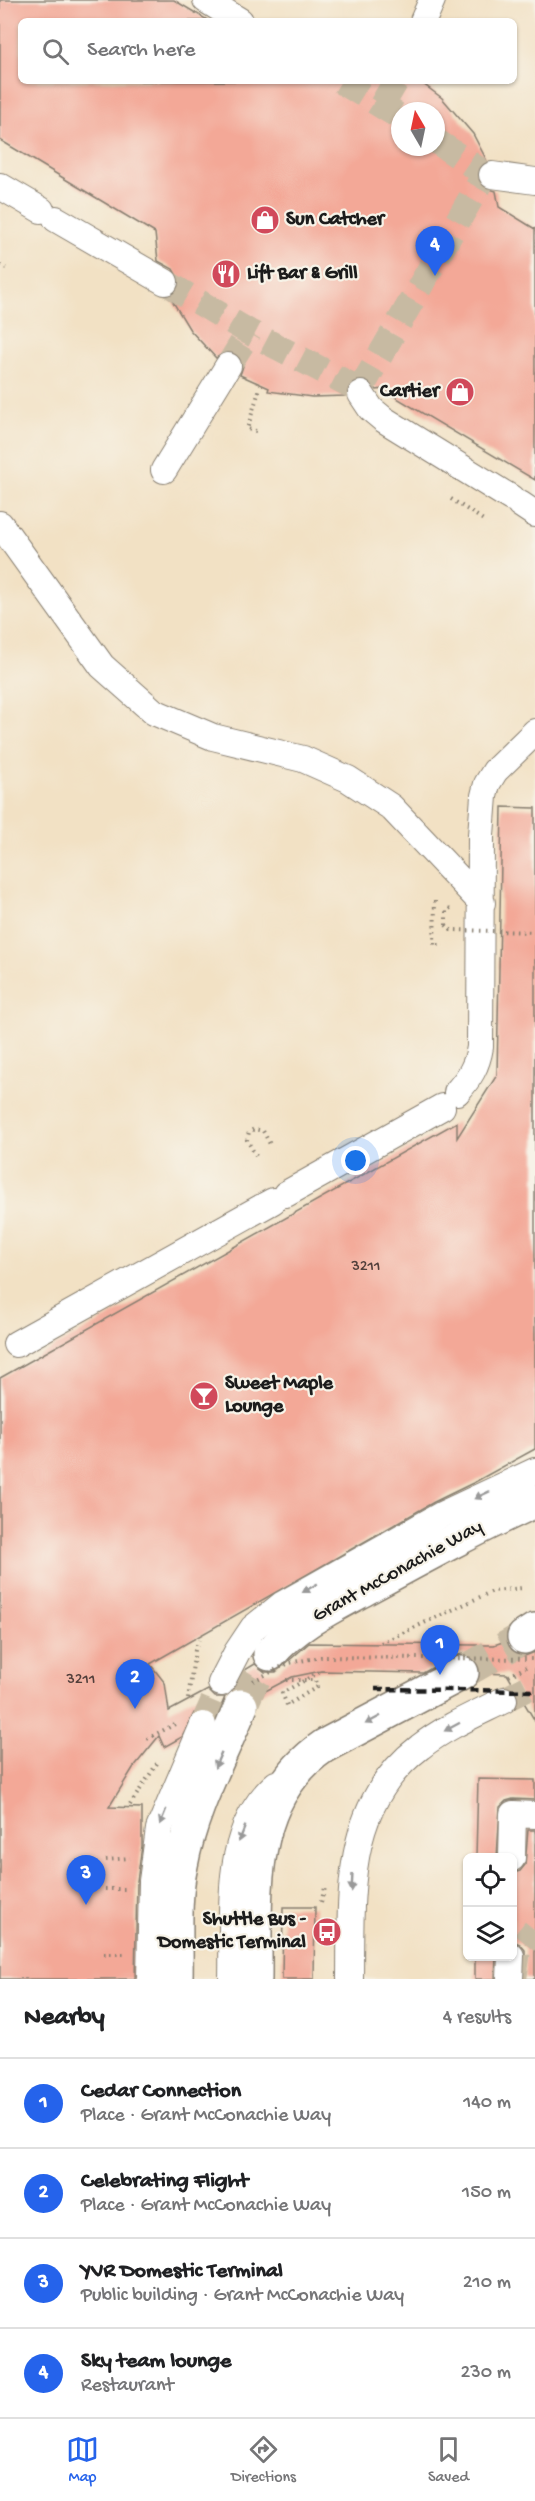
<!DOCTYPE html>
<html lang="en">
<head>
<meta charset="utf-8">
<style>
	body { margin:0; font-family:"Gochi Hand",sans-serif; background:#f2f2f2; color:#202124 }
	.controls { position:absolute; right:18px; bottom:18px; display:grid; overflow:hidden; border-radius:9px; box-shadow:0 2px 4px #0004 }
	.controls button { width:54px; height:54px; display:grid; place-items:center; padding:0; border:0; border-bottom:2px solid #e0e0e0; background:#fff; color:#202124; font:30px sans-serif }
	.compass { position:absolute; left:391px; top:102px; width:54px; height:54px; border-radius:50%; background:#fff; box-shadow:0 2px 4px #0004; rotate:351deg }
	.you { position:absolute; left:356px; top:1161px; width:21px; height:21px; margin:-15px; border:4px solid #fff; border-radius:50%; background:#1a73e8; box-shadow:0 0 0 9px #1a73e833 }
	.badge { display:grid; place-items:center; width:39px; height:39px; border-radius:50%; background:#2563eb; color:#fff; font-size:20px; font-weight:700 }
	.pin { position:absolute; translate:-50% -50px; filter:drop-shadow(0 2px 3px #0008) }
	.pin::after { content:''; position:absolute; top:32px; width:21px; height:18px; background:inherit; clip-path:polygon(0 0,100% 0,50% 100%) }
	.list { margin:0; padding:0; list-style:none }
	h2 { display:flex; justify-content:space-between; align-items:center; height:78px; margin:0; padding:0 24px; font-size:26px }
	h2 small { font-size:20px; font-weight:400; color:#757577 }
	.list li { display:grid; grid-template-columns:39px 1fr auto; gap:18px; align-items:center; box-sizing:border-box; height:90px; padding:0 24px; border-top:2px solid #e0e0e0 }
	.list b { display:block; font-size:22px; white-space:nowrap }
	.list p { margin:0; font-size:20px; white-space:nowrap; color:#757577 }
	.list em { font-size:20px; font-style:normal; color:#757577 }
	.icon { flex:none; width:33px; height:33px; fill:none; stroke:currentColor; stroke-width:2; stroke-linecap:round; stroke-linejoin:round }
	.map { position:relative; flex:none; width:535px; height:1979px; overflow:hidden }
	.search { position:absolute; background:#fff; box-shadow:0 2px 4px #0004; left:18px; right:18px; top:18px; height:66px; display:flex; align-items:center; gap:15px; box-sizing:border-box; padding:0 21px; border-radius:9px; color:#757577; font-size:22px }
	.sheet { height:438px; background:#fff }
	nav { display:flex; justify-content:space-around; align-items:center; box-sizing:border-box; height:84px; border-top:2px solid #e0e0e0; background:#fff; font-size:16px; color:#757577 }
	nav a { display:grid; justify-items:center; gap:3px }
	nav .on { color:#2563eb }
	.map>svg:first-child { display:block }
	.building { fill:#f3a897; fill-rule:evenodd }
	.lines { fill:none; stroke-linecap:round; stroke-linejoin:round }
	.minor-tunnel { stroke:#c7baa2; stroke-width:26; stroke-dasharray:26 13; stroke-linecap:butt }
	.major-tunnel { stroke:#c7baa2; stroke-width:33; stroke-dasharray:33 16; stroke-linecap:butt }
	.minor-casing { stroke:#877e70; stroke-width:28 }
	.major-casing { stroke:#877e70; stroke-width:36 }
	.path { stroke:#877e70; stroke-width:4; stroke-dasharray:1.5 4.5; stroke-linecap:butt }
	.minor { stroke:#fff; stroke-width:26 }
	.major { stroke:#fff; stroke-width:33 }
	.rail { stroke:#1c1c1c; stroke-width:4.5; stroke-dasharray:9 4.5; stroke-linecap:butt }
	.minor-bridge-casing { stroke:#877e70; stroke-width:28; stroke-linecap:butt }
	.major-bridge-casing { stroke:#877e70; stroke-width:36; stroke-linecap:butt }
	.path-bridge { stroke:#877e70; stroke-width:4; stroke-dasharray:1.5 4.5; stroke-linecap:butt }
	.minor-bridge { stroke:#fff; stroke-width:26 }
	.major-bridge { stroke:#fff; stroke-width:33 }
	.oneway { fill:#999 }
	.labels { text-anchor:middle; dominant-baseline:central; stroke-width:4.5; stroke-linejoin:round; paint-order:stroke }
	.number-label { font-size:16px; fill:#523f3b }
	.poi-label { font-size:20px; font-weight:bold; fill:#1c1c1c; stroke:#f7f3e8; text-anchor:start }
	.street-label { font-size:20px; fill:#1c1c1c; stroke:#f7f3e8 }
</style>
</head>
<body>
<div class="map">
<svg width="535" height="1979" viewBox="0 0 535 1979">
	<rect width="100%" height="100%" fill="#f7f3e8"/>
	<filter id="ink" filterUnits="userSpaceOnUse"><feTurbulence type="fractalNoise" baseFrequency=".0167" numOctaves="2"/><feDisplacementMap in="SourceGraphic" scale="12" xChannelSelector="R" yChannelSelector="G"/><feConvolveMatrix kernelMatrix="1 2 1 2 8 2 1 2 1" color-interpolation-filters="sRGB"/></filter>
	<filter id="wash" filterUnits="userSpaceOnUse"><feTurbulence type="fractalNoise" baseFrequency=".008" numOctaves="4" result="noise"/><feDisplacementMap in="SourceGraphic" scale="24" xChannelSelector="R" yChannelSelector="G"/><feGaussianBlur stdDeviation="1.35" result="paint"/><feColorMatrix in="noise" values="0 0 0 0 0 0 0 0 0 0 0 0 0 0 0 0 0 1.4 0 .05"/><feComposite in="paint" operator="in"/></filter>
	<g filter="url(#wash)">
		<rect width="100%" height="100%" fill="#f2e1c4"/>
		<g id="blocks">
			<path class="building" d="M0,0H174L209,21H21V81H419L442,98L473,134L487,161L481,165L477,172L478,181L483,187L496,191L499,207L535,229V480L382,389L377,390L367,380L359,379L352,382L347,388L346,396L312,397L268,391L269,388L240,375L243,366L236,354L228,351L216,358L190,330L170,297L178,290L180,281L173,269L158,261L155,233L0,140ZM400,111H436V147H400Z
				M502,807L535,808V1449L473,1483L434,1502L150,1664L165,1683L169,1711L208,1690L215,1697H225L216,1718L208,1711L194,1713L182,1737L164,1747L159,1736L133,1768L109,1807L142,1808V1846L137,1881L135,1979H0V1378L457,1122V1138L497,1075Z
				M506,1641L509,1648L516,1654L525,1656L535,1652V1721L507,1674L481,1673L478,1664L471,1657L463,1654L453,1656L423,1673L321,1671L292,1677L256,1696L248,1689H235L245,1670L255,1664L265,1672H276L309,1643L473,1645H494Z
				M478,1779L535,1780V1800L513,1799L506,1801L500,1807L497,1857H476Z
				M528,1830H535V1979H525V1950L520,1944L513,1941V1873L520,1871L525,1865Z
				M283,1907H315L314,1979H282Z
				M475,1956H496L495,1979H475Z"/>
		</g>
	</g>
	<g filter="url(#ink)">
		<use href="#blocks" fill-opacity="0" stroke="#877e70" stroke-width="1.5"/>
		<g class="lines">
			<path class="minor-tunnel" d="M341,81L400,117
				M382,105L396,81
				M436,141L485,174L492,175
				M165,282L249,332L360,390L361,394
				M228,366L249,332
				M360,390L485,174
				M504,1700L535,1684
				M203,1725L221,1683
				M514,1979L518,1951L535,1930"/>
			<path class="major-tunnel" d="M462,1673L524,1637
				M241,1706L251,1684L270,1654"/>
			<g class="minor-casing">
				<path id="minor" d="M206,0L240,21
					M423,21L432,0
					M492,175L535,181
					M0,186L41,210
					M56,219L165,282
					M361,394L371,409L383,419L511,498
					M164,470L228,366
					M520,504L535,514
					M0,524L102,666L154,712L213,737L303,759L348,779L391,807L482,903
					M457,1092C470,1077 477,1066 480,1047L481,835L484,796L487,784L495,771L535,732
					M286,1194L442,1107
					M16,1344L273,1201
					M221,1683L237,1652L253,1628L283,1604L441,1515L535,1471
					M512,1858L513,1814L535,1815
					M232,1979C234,1913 221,1832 276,1784
					M350,1979C351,1893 344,1805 420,1747C445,1727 476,1714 504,1700
					M510,1979L511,1956"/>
			</g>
			<g class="major-casing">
				<path id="major" d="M524,1637L535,1630
					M270,1654C295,1624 333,1606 368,1587C423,1557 478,1527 535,1501
					M255,1979C256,1894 245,1800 324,1746L462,1673"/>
			</g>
			<path class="path" d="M0,266L6,268
				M256,431L247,429L260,388
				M451,499L485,521
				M435,901L434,945H444
				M446,925V911L452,907
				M256,1156L247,1140L249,1132L254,1129L263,1131L271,1146
				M381,1643L493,1591L523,1588
				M509,1676L526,1667
				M188,1699L195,1650L199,1640
				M287,1705L282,1693L321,1671
				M130,1805L158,1762
				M106,1860L130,1858
				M105,1889H128
				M321,1902L325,1888
				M104,1954H127"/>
			<use href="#minor" class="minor"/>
			<use href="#major" class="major"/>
			<path class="rail" d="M375,1689L535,1691"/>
			<g class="minor-bridge-casing">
				<path id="minor-bridge" d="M150,1979L152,1881L159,1829L203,1725"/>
			</g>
			<g class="major-bridge-casing">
				<path id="major-bridge" d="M176,1979C177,1942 173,1901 181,1865C191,1809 220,1758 241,1706"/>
			</g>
			<path class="path-bridge" d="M446,925L451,930L535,932
				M286,1680H315L317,1687L287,1705
				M253,1681L289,1663L321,1657L535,1659
				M147,1739L175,1724"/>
			<use href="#minor-bridge" class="minor-bridge"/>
			<use href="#major-bridge" class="major-bridge"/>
		</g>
		<defs><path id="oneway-solid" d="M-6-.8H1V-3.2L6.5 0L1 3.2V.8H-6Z" transform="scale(1.5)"/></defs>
		<g class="oneway">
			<use href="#oneway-solid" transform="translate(482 1495) rotate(154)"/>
			<use href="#oneway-solid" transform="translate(310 1588) rotate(150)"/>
			<use href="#oneway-solid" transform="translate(373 1720) rotate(152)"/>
			<use href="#oneway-solid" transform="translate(452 1727) rotate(152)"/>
			<use href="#oneway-solid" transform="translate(218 1760) rotate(113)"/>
			<use href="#oneway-solid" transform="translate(163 1817) rotate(112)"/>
			<use href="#oneway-solid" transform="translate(242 1834) rotate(112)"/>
			<use href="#oneway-solid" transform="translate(352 1883) rotate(93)"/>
		</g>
	</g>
	<defs>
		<g id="shop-disc" transform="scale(1.5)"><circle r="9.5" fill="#d1495b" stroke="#f7f3e8"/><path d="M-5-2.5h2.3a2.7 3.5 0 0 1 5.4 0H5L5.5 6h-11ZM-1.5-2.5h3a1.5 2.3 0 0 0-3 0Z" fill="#fff"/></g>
		<g id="restaurant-disc" transform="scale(1.5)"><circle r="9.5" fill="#d1495b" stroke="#f7f3e8"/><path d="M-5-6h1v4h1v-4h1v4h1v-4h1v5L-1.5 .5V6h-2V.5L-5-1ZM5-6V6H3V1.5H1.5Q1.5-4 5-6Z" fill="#fff"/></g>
		<g id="bar-disc" transform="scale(1.5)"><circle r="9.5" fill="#d1495b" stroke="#f7f3e8"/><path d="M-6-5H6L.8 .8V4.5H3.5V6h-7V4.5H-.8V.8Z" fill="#fff"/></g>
		<g id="bus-disc" transform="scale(1.5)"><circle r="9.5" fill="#d1495b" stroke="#f7f3e8"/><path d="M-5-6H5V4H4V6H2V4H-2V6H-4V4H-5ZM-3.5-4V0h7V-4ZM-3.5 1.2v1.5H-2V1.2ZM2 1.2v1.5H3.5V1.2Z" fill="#fff"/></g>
	</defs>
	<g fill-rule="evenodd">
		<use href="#shop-disc" x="265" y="220"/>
		<use href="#restaurant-disc" x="226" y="274"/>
		<use href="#shop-disc" x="460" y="392"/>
		<use href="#bar-disc" x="204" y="1396"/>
		<use href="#bus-disc" x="327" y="1932"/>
	</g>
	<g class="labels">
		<g class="number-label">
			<text x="366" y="1267">3211</text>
			<text x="81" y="1680">3211</text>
		</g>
		<g class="poi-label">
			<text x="286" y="220">Sun Catcher</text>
			<text x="247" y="274">Lift Bar &amp; Grill</text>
			<text x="439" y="392" text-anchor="end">Cartier</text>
			<text x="225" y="1384">Sweet Maple<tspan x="225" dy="23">Lounge</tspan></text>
			<text x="306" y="1920" text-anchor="end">Shuttle Bus -<tspan x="306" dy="23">Domestic Terminal</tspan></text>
		</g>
		<g class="street-label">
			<text transform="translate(398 1572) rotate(-29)">Grant McConachie Way</text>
		</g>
	</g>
</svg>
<div class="controls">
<button><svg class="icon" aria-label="locate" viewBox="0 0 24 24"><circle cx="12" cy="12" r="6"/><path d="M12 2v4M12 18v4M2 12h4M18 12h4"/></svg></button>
<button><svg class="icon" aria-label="layers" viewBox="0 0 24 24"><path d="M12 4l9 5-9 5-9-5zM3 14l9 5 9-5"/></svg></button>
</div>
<svg class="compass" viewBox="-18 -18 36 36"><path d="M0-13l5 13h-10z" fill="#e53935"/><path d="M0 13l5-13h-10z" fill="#757577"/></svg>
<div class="you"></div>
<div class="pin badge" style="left:440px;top:1675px">1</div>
<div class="pin badge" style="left:135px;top:1709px">2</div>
<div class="pin badge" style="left:86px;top:1905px">3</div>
<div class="pin badge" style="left:435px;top:276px">4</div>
<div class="search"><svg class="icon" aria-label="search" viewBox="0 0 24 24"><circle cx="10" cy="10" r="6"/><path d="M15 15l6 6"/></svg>Search here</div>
</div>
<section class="sheet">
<h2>Nearby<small>4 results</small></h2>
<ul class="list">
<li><span class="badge">1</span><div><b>Cedar Connection</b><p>Place · Grant McConachie Way</p></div><em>140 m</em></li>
<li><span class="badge">2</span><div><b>Celebrating Flight</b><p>Place · Grant McConachie Way</p></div><em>150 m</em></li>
<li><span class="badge">3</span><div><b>YVR Domestic Terminal</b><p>Public building · Grant McConachie Way</p></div><em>210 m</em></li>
<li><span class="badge">4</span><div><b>Sky team lounge</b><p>Restaurant</p></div><em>230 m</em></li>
</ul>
</section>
<nav>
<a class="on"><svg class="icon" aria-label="map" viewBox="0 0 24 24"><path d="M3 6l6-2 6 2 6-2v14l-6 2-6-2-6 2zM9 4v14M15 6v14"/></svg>Map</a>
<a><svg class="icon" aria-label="directions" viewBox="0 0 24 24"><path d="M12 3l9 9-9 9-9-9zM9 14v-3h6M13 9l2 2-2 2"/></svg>Directions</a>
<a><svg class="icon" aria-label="saved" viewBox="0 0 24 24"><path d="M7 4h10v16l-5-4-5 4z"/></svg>Saved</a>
</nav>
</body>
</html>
